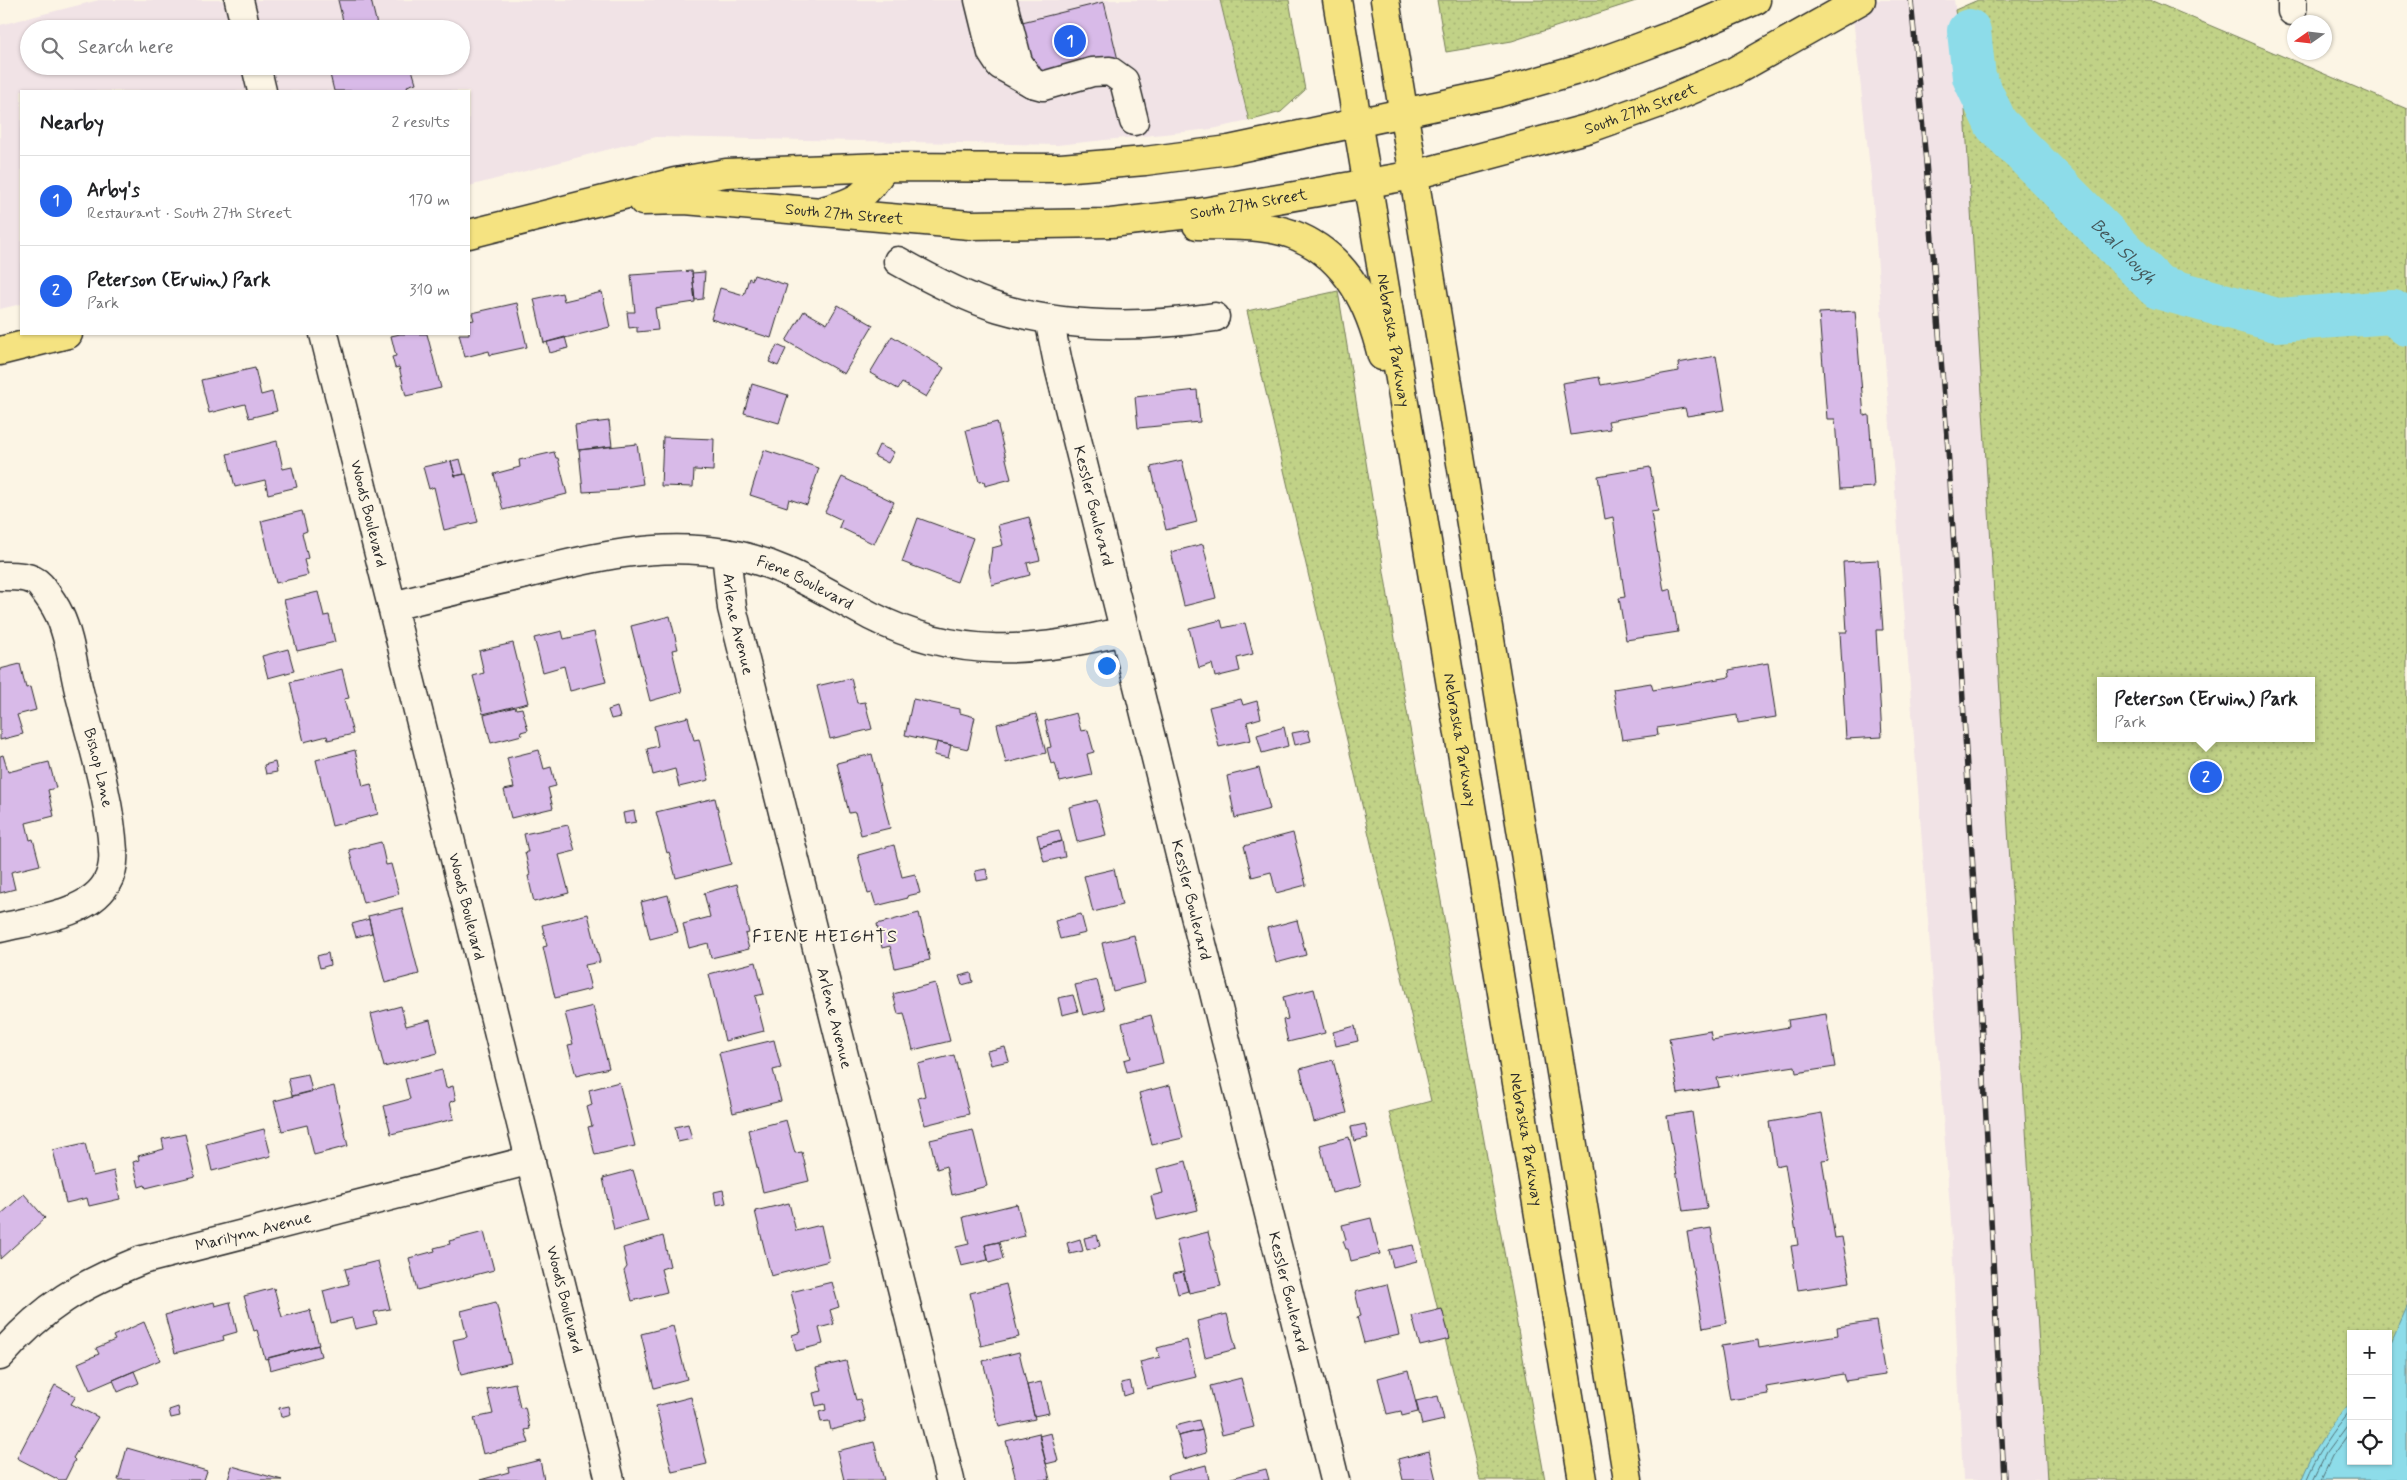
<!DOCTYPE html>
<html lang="en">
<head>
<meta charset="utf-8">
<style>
	body { margin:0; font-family:Mynerve,sans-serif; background:#f6f6f6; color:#202124 }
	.controls { position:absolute; right:15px; bottom:15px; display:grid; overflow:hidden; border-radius:0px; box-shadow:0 1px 4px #0004 }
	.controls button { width:45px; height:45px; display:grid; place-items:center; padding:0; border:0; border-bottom:1px solid #e0e0e0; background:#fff; color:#202124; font:25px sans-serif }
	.compass { position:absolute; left:2287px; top:15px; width:45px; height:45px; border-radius:50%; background:#fff; box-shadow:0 1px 4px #0004; rotate:256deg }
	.you { position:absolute; left:1106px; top:665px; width:18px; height:18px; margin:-12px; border:4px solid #fff; border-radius:50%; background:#1a73e8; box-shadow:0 0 0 8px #1a73e833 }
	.badge { display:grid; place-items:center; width:32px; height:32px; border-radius:50%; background:#2563eb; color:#fff; font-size:16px; font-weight:700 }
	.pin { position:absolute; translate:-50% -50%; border:2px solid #fff; box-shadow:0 1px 5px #0006 }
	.popup { position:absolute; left:2097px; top:677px; width:218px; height:65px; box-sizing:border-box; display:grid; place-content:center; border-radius:0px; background:#fff; filter:drop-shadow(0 1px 4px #0005); font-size:16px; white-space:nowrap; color:#757577 }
	.popup b { font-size:19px; color:#202124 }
	.popup::after { content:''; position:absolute; left:50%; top:100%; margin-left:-10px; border:10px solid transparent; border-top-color:#fff }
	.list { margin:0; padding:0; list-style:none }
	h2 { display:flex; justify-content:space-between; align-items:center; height:65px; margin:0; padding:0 20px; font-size:21px }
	h2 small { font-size:16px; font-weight:400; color:#757577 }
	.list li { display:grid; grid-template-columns:32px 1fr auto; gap:15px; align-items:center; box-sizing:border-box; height:90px; padding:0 20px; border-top:1px solid #e0e0e0 }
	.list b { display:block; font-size:19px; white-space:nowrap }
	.list p { margin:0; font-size:16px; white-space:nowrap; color:#757577 }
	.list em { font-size:16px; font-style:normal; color:#757577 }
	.icon { flex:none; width:28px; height:28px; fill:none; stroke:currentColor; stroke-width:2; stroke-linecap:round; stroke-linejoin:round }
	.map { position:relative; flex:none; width:2407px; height:1480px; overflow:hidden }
	.search { position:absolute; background:#fff; box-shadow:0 1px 4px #0004; left:20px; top:20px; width:450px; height:55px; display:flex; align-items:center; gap:12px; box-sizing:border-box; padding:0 18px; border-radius:28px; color:#757577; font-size:19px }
	.panel { position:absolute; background:#fff; box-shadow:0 1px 4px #0004; left:20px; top:90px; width:450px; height:245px; border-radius:0px }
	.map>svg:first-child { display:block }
	.built { fill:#f1e3e6; fill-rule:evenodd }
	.park { fill:url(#park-dots); stroke:#767e59; fill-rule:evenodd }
	.water { fill:#8ddce9; stroke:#66959d }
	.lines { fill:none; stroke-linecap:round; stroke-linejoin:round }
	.shore { stroke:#527277; stroke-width:1 }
	.river { stroke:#8ddce9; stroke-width:44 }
	.building { fill:#d8bae8; stroke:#2b2b2b }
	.minor-casing { stroke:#2b2b2b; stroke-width:31 }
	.major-casing { stroke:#2b2b2b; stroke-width:31 }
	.minor { stroke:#fcf5e5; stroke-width:28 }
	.major { stroke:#f5e381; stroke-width:28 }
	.rail-casing { stroke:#2b2b2b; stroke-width:5.5 }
	.rail { stroke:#fcf5e5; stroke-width:4; stroke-dasharray:11; stroke-linecap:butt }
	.labels { text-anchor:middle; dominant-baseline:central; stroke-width:4; stroke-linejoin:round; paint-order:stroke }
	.street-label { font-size:16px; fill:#2b2b2b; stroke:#fcf5e5 }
	.water-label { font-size:18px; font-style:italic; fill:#44575a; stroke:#fcf5e5 }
	.neighbourhood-label { font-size:18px; letter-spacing:1px; fill:#2b2b2b; stroke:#fcf5e5 }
</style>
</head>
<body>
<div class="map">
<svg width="2407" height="1480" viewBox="0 0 2407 1480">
	<defs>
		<pattern id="park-dots" width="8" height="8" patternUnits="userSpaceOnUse" patternTransform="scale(1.25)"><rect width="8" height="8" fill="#c1d287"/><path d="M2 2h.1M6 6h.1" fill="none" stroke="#a6b475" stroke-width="1.8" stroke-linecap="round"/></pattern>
	</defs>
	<rect width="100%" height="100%" fill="#fcf5e5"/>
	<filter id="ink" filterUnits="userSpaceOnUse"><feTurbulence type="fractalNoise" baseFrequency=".02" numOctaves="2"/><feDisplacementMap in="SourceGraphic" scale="10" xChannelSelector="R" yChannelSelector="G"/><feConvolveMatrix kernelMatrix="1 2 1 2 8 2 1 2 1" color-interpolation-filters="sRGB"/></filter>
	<g filter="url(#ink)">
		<path class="built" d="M99,0H1220L1249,121L1212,129L1057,145L656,137L469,186V91H21V304L0,309V25ZM29,29H461V66H29Z
			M1851,0H1954L1962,59L2047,1480H1963L1951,1221L1871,177Z"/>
		<path class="park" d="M1220,0H1289L1305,90L1281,112L1249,121Z
			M1437,0H1639L1512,41L1446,52Z
			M1978,0H2150L2407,109V1480H2047L1962,59L1955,10ZM2101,681H2311V738H2101ZM2351,1334H2388V1461H2351Z
			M1338,291L1406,706L1545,1480H1480L1389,1112L1431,1101L1247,311Z"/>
		<path class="water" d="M2407,1307V1480H2301C2313,1450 2329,1426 2351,1402V1461H2388V1350Z"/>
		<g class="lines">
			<path class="shore" d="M2306,1480C2317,1454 2332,1431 2351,1410
				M2313,1480L2326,1453L2351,1419
				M2321,1480L2332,1457L2351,1430"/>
			<path class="river" id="s1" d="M1969,31L1974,77L1996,124L2158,287L2276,320L2393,312L2407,324"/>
		</g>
		<path class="building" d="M338,0H371L378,29H345Z
			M1104,2L1118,60L1036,79L1022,22Z
			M328,66H411L416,83L407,86L409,91H334Z
			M692,271L695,302L655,308L658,330L637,332V327L629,328L627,312H635L631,275Z
			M705,272L703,299L695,300L692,273Z
			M754,275L787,285L771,338L711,319L720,288L744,295L749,278L752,280Z
			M602,292L610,327L544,343L534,299L562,293L564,301Z
			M517,303L527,347L490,355L489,351L465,357L459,334H469V321L474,320L472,313Z
			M838,305L873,325L844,374L786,341L804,311L827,324Z
			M1855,311L1864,416L1869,415L1874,487L1840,489L1835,419H1827L1819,313Z
			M400,334H427L441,388L406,396L399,367L395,368L392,357L396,356L391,336Z
			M892,336L944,368L926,397L902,383L898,389L870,373Z
			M565,337L568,348L550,353L547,342Z
			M777,345L786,349L778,366L769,362Z
			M1716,356L1725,410L1687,416L1685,408L1608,421L1610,429L1571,435L1562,383L1599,377L1601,385L1679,371L1678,363Z
			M255,368L261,395L272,392L277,411L249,418L245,404L209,413L201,380Z
			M752,384L788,395L779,423L744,413Z
			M1197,390L1200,422L1138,428L1135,397Z
			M609,421L612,446L578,450L575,425Z
			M997,422L1011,479L985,486L984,481L979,482L966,430Z
			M663,437L714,439L713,471L694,470L693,487L661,486Z
			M277,441L283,469L292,467L297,487L268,494L265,480L235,487L227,454Z
			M637,444L643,484L619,488V490L583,492L579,450Z
			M879,445L894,452L888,463L874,456Z
			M764,450L819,468L807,505L789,499L787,507L750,495Z
			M554,452L556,458H558L567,494L503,510L494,474L520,467L519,460Z
			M460,459L464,474L455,476L451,461Z
			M1182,460L1197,522L1166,530L1151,467Z
			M451,461L455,476L466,474L478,522L444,530L434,487L429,489L423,467Z
			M1650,467L1658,511L1651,512L1664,591L1671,589L1678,632L1626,640L1619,598L1625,597L1613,517L1605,519L1598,476Z
			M842,477L894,502L874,544L839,527L842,520L825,512Z
			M302,511L307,531L302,533L308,558L304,560L308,575L276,583L261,521Z
			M1029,517L1040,560L1027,563L1030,575L992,585L989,571L992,548L1003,545L998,525Z
			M918,518L973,538L957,582L902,562Z
			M1203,544L1216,598L1184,606L1171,552Z
			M1878,560L1883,630H1876L1882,737L1846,739L1840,632H1847L1843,562Z
			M318,592L324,616L329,615L335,642L297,651L284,600Z
			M670,616L678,649L672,650L682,692L650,701L631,626Z
			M1221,620L1223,628L1245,623L1253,654L1237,658L1240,671L1215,677L1212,664L1199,668L1189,628Z
			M562,631L564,639L594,632L606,682L570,691L564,666L543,672L534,638Z
			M513,643L528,703L483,714L473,676L484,673L479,651Z
			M288,649L294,671L268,678L262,656Z
			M1768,663L1776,717L1738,723L1737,715L1657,728L1658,735L1622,740L1613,689L1651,683L1653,690L1730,677L1729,670Z
			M20,664L26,688L30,687L36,710L17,715L23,734L0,740V669Z
			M342,669L349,698L344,699L353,734L328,740L327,736L304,742L290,682Z
			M851,678L857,703L865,702L872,729L830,739L817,686Z
			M913,699L960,709V713L975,717L968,749L905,735Z
			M1241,699L1243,705L1257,701L1261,718L1247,722L1251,740L1219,747L1209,707Z
			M515,707L516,709L522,708L528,730L521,732L522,735L491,743L484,715Z
			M617,707L620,717L611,719L608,710Z
			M1076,713L1081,731L1088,730L1094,752L1087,754L1092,775L1060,782L1055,763L1051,764L1047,748L1051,747L1045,721Z
			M1036,714L1046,753L1006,763L997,724Z
			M688,717L694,740L699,739L709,780L679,787L675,769L653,775L647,749L658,746L654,726Z
			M1284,727L1288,746L1262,753L1257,735Z
			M1308,730L1311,741L1295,745L1292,733Z
			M937,742L951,745L948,758L934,755Z
			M355,750L363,786L371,784L378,814L332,826L316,760Z
			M539,750L544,769L551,767L556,786L548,788L553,808L511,818L504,790L514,788L507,758Z
			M872,754L890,828L861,835L855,812L849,813L837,763Z
			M3,755L8,772L49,762L56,788L48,790L54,816L26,823L30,840L33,839L40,865L11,872L15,889L0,893V756Z
			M275,762L277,772L266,774L264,765Z
			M1259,768L1270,809L1235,818L1227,776Z
			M715,798L731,864L676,878L669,852L667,853L656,812Z
			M1097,800L1106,835L1077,842L1069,807Z
			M634,811L636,822L625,824L623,813Z
			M568,825L575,851L559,855L569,893L534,902L528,876L530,875L525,852H528L524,834Z
			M1059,830L1062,841L1040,847L1037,835Z
			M1293,833L1306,885L1276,893L1271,872L1252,877L1244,846Z
			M1062,841L1065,857L1044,862L1040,847Z
			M381,842L386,865L391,864L399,894L363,903L349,850Z
			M894,845L902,877L915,874L920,893L907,896L908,898L876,906L872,893L868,894L858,855Z
			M986,869L988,879L977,881L975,871Z
			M1114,869L1122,905L1093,912L1084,876Z
			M737,884L749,933L745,934L749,949L711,958L708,943L689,948L683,924L710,917L704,893Z
			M668,895L678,932L650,939L641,902Z
			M402,908L419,974L385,983L368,916Z
			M919,913L930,960L895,968L890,946L882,948L877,924Z
			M588,914L600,962L585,965L591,989L555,998L543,947L547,946L542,925Z
			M1081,914L1086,933L1060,939L1055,921Z
			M369,919L372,933L356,937L352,924Z
			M1297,920L1306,955L1276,963L1267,928Z
			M1134,935L1145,983L1113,991L1102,943Z
			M328,953L330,965L320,968L317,956Z
			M756,962L764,994L755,996L764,1031L725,1041L709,974Z
			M971,973L973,982L962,985L959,976Z
			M1097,980L1105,1010L1083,1015L1075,985Z
			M935,983L950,1041L913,1050L904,1013L898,1014L893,994Z
			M1314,989L1325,1033L1288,1042L1283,1020L1288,1019L1283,997Z
			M1073,995L1078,1011L1062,1015L1058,998Z
			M401,1006L406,1026L430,1020L438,1053L384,1067L371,1014Z
			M593,1006L609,1068L576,1076L568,1045L573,1044L565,1013Z
			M1826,1014L1835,1067L1796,1073L1795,1066L1717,1078L1719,1087L1678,1094L1669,1038L1710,1031L1712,1040L1789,1027L1788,1020Z
			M1151,1015L1163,1063L1127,1072L1124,1060L1131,1058L1122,1023Z
			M1355,1026L1358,1041L1336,1046L1333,1032Z
			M774,1040L781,1068L773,1070L781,1101L733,1113L719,1053Z
			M1005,1047L1009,1061L991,1065L987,1051Z
			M954,1055L969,1114L925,1125L918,1098L925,1096L918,1064Z
			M1333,1060L1347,1113L1314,1122L1300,1069Z
			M442,1070L446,1088L453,1086L456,1100L450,1102L454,1119L391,1134L384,1106L410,1099L405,1079Z
			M308,1074L312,1091L292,1096L288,1078Z
			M619,1082L635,1146L595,1155L588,1127L592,1126L587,1107L592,1105L589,1090Z
			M1170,1085L1183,1138L1152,1145L1139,1093Z
			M334,1086L348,1146L314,1155L307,1125L282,1131L274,1101Z
			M1692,1112L1707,1208L1683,1211L1667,1116Z
			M1822,1113L1830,1159L1822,1160L1835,1238L1842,1237L1850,1282L1798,1290L1791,1246L1798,1245L1785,1164L1776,1166L1769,1122Z
			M786,1120L795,1153L802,1152L809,1181L763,1192L748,1130Z
			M688,1124L692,1139L678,1142L675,1127Z
			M1365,1124L1368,1138L1354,1141L1351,1127Z
			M264,1129L271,1156L212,1171L206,1144Z
			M973,1130L987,1186L952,1195L946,1166L937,1169L930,1140Z
			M185,1134L195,1176L146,1188L145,1185L139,1187L133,1162L139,1160L138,1156L164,1149L162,1139Z
			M1349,1137L1361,1186L1332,1193L1320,1145Z
			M85,1143L93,1176L114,1171L120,1199L89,1206L87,1198L66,1203L53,1150Z
			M1186,1161L1198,1210L1157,1220L1151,1196L1163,1193L1157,1169Z
			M633,1170L648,1221L614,1230L603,1178Z
			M723,1190L726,1203L716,1205L714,1192Z
			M24,1194L45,1218L0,1259V1215Z
			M789,1203L796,1231L821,1225L829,1261L771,1276L755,1211Z
			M1017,1204L1025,1236L985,1245L988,1260L961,1266L956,1247L969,1244L963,1217Z
			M1371,1218L1380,1254L1351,1261L1348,1249H1346L1343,1241L1346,1240L1342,1225Z
			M1711,1228L1727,1323L1703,1328L1687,1232Z
			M484,1232L494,1270L417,1290L409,1258L435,1251L434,1248L450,1244L449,1241Z
			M1208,1232L1221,1286L1189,1293L1176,1240Z
			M1097,1235L1100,1246L1087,1250L1084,1238Z
			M663,1236L670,1266L661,1269L667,1292L632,1301L624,1271L627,1267L623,1248Z
			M1080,1239L1083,1251L1070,1254L1067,1243Z
			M999,1242L1003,1259L989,1263L985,1245Z
			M1413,1245L1417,1261L1393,1267L1389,1250Z
			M378,1261L390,1309L374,1312L377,1324L355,1329L352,1318L331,1323L323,1291L349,1284L345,1269Z
			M1183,1272L1188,1291L1178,1294L1173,1274Z
			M832,1282L839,1307L830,1310L834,1324L819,1328L823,1344L796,1351L792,1335L801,1332L791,1292Z
			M1006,1284L1019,1337L981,1346L970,1293Z
			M1387,1284L1399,1335L1364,1343L1357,1317L1361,1316L1355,1292Z
			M274,1288L282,1317L310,1310L319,1345L265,1359L257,1330L254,1331L244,1296Z
			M214,1302L215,1306L230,1302L237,1332L223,1336L224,1340L175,1353L165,1315Z
			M496,1302L511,1363L461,1375L453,1340L467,1337L461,1311Z
			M1442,1309L1450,1339L1420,1346L1412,1316Z
			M1227,1314L1236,1349L1205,1357L1197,1321Z
			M1876,1321L1885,1375L1845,1381L1843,1374L1766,1387L1768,1394L1730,1400L1721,1346L1758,1340L1759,1348L1838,1335L1837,1327Z
			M144,1322L160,1360L90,1390L78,1363L99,1354L96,1348L115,1340L113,1336Z
			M673,1326L687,1379L654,1388L641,1334Z
			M1187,1340L1196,1377L1147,1389L1140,1362L1160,1357L1157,1348Z
			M318,1345L321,1356L270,1370L267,1358Z
			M1019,1352L1035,1419L999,1427L983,1361Z
			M846,1361L856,1400L860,1399L866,1421L831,1430L829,1421L821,1422L819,1412L826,1410L825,1404L816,1406L813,1393L822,1391L816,1368Z
			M1408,1370L1418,1412L1402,1416L1401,1411L1387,1414L1378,1378Z
			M134,1371L139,1383L118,1392L113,1380Z
			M1241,1378L1254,1427L1222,1435L1210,1386Z
			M1130,1381L1133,1393L1124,1396L1121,1383Z
			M1041,1382L1049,1413L1034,1416L1027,1385Z
			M515,1383L520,1408L525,1407L530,1429L525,1430L529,1443L483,1454L474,1418L493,1414L487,1389Z
			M55,1385L76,1396L71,1404L98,1417L73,1458L75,1460L65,1480H59L17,1458Z
			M1438,1396L1444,1420L1422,1425L1416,1401Z
			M691,1397L707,1464L672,1472L656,1406Z
			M289,1406L291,1414L281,1417L279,1408Z
			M178,1407L180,1416L171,1418L169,1410Z
			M1199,1420L1202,1430L1178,1436L1175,1426Z
			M1202,1430L1207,1452L1184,1459L1178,1436Z
			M1039,1433L1050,1480H1016L1006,1441Z
			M1051,1433L1058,1461L1046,1464L1039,1436Z
			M874,1442L884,1480H844L837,1451Z
			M127,1448L207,1471L204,1480H118Z
			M1429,1451L1436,1480H1403L1398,1459Z
			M540,1460L544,1480H480L509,1472L508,1468Z
			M1206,1465L1209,1480H1169L1168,1475Z
			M232,1466L282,1480H228Z
			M1266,1469L1269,1480H1224Z"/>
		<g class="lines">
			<g class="minor-casing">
				<g id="minor">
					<path d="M239,0L246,29"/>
					<path d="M979,0L992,53L1000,65L1032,83L1043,86L1092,72L1110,71L1124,81L1134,121"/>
					<path d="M1002,0L1018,62L1032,83"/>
					<path d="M2292,11V0"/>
					<path d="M256,66L262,91"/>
					<path d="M898,261C930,279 964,297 999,308C1071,329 1143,328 1215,317"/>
					<path id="s2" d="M1049,319L1058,363L1335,1480"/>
					<path id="s3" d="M324,334L610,1480"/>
					<path id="s4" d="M726,553L732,608L950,1480"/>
					<path id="s5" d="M0,576C12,576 31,575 40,585C47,594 54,603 59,614C70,637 73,666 79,691C92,743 110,797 113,851C114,862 112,874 106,884C87,915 32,920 0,928"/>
					<path id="s6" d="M392,606C437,595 481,584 526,574C593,557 656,542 725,553C780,561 823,591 871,616C957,660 1034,653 1124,631"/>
					<path id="s7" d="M0,1356C45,1305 80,1285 142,1260L531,1160"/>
				</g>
			</g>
			<g class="major-casing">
				<g id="major">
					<path id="s8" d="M1337,0L1583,1480"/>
					<path d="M1385,0L1628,1480"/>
					<path id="s9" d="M643,201L685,200L970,225L1111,223L1198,213L1414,175L1590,128L1660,103L1733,72L1861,0"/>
					<path d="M826,210C861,200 864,196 885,167"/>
					<path d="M1197,225C1229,226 1269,223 1299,237C1348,259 1370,306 1382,356"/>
					<path d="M469,234L675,182L726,173L885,167L1061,168L1145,161L1229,150L1497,93L1574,71L1638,48L1694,27L1756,0"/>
					<path d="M0,351L68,334"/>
				</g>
			</g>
			<use href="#minor" class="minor"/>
			<use href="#major" class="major"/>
			<g class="rail-casing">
				<path id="rail" d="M1911,0L1926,162L1949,463L1977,938L2004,1480"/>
			</g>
			<use href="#rail" class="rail"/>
		</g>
	</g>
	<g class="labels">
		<g class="street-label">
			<text stroke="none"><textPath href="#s9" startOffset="1012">South 27th Street</textPath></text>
			<text stroke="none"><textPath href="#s9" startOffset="608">South 27th Street</textPath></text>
			<text stroke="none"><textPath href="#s9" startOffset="202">South 27th Street</textPath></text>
			<text stroke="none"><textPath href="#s8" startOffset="345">Nebraska Parkway</textPath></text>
			<text stroke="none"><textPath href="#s2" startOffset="192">Kessler Boulevard</textPath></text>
			<text stroke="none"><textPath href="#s3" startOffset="185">Woods Boulevard</textPath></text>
			<text stroke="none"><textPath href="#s6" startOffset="425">Fiene Boulevard</textPath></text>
			<text stroke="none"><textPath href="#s4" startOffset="72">Arlene Avenue</textPath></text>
			<text stroke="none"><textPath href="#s8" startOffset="750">Nebraska Parkway</textPath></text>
			<text stroke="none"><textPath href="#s5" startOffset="236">Bishop Lane</textPath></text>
			<text stroke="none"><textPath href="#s2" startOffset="598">Kessler Boulevard</textPath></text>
			<text stroke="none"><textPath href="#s3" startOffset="590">Woods Boulevard</textPath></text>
			<text stroke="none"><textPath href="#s4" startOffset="478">Arlene Avenue</textPath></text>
			<text stroke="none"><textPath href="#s8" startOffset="1155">Nebraska Parkway</textPath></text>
			<text stroke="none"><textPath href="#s7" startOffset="288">Marilynn Avenue</textPath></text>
			<text stroke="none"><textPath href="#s2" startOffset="1002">Kessler Boulevard</textPath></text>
			<text stroke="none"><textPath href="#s3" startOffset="995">Woods Boulevard</textPath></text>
		</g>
		<g class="water-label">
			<text stroke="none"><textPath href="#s1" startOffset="278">Beal Slough</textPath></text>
		</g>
		<g class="neighbourhood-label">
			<text x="825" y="937">FIENE HEIGHTS</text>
		</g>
	</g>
</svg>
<div class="controls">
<button>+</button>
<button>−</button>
<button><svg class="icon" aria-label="locate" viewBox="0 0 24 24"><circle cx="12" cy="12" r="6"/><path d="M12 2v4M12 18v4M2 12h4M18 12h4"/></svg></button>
</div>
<svg class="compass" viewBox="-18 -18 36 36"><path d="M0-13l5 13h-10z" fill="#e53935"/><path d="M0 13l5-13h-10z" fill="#757577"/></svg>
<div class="you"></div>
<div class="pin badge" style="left:1070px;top:41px">1</div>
<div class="pin badge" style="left:2206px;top:777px">2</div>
<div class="popup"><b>Peterson (Erwin) Park</b>Park</div>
<div class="search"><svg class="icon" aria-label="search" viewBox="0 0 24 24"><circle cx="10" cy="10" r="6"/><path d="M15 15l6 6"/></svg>Search here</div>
<section class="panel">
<h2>Nearby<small>2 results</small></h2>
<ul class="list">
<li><span class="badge">1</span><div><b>Arby's</b><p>Restaurant · South 27th Street</p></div><em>170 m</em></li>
<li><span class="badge">2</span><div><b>Peterson (Erwin) Park</b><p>Park</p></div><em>310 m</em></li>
</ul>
</section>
</div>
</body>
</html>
